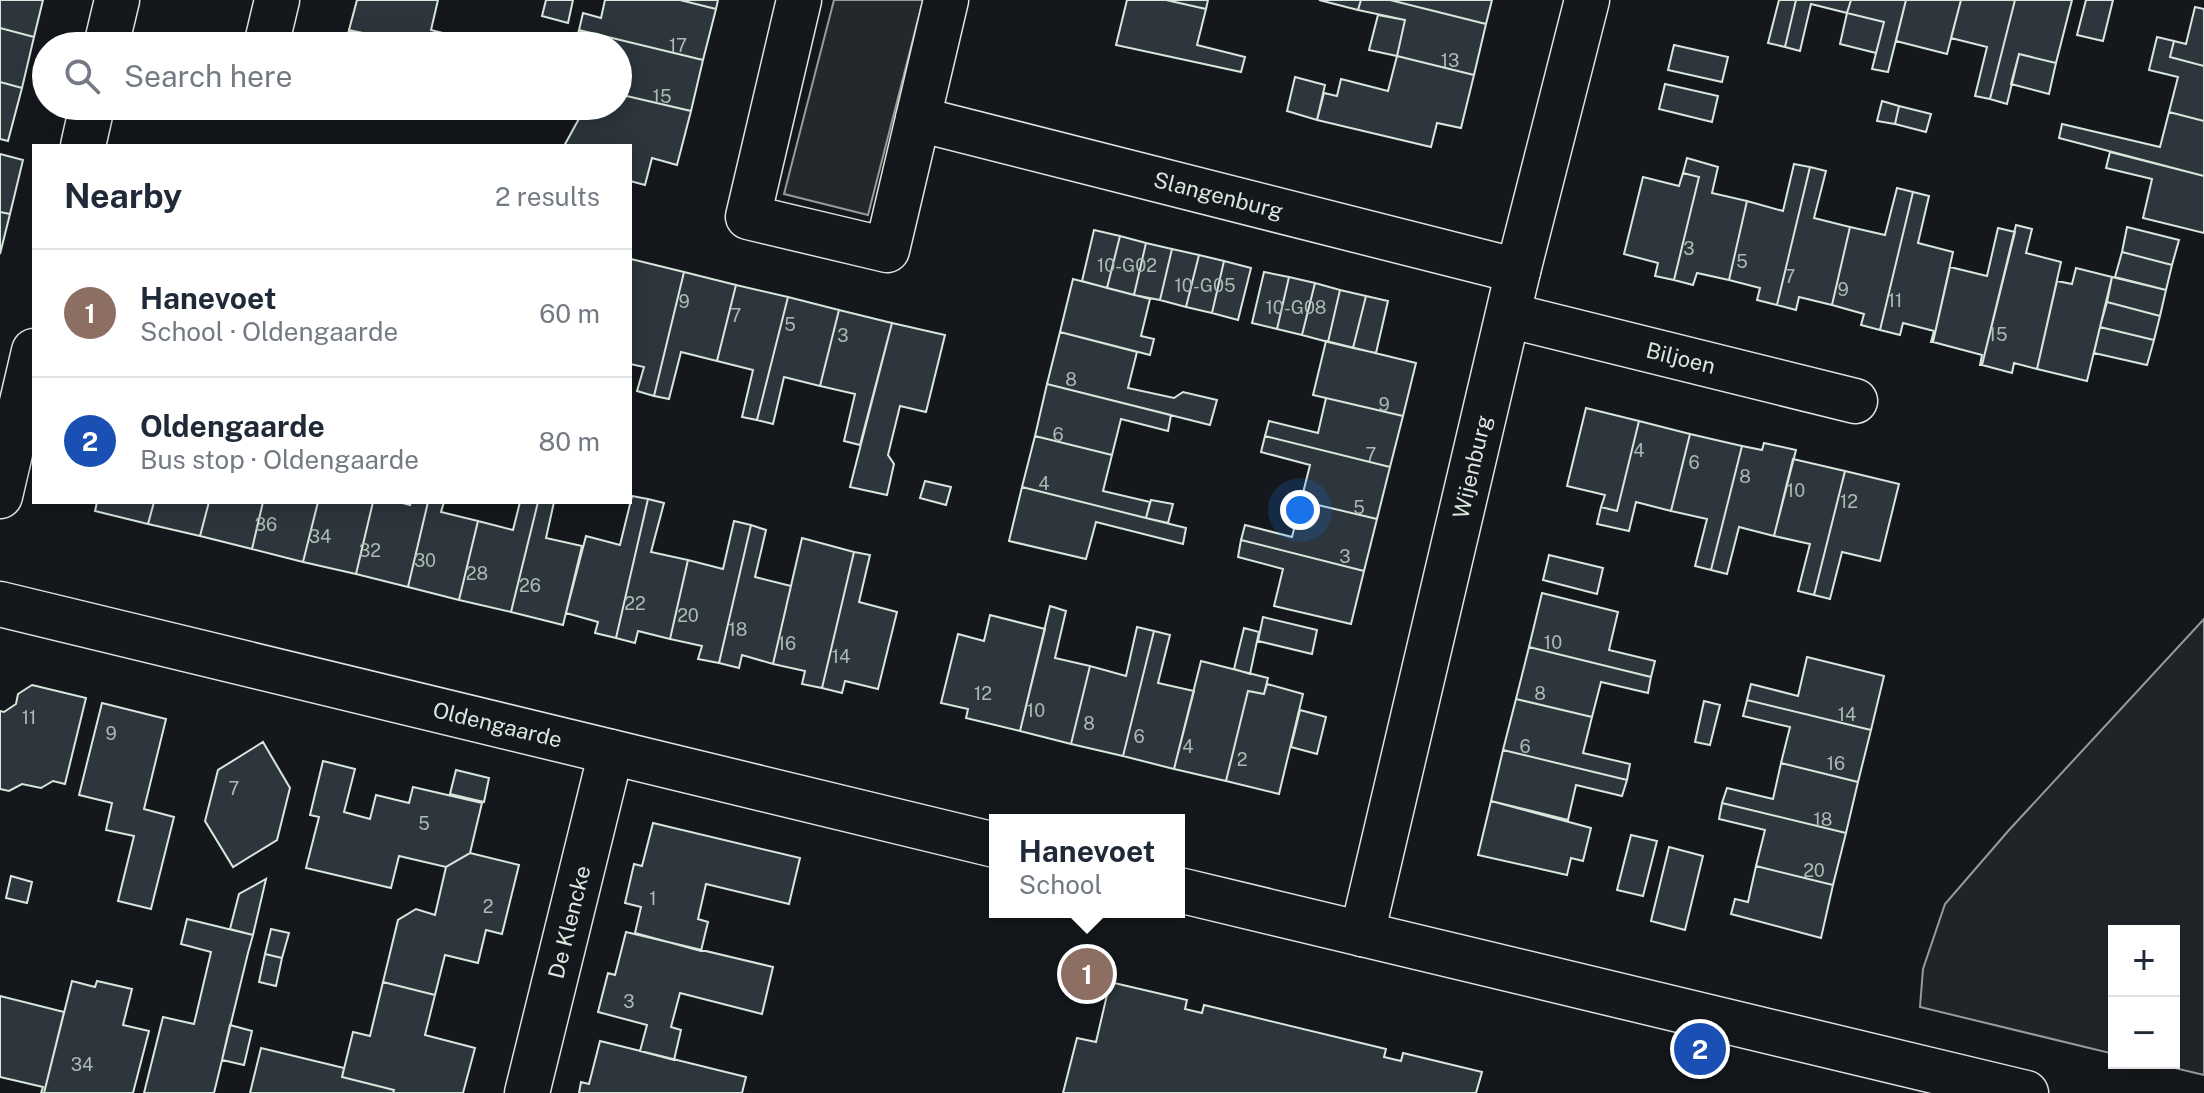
<!DOCTYPE html>
<html lang="en">
<head>
<meta charset="utf-8">
<style>
	body { margin:0; font-family:"Public Sans",sans-serif; background:#f2f2f3; color:#1f2937 }
	.controls { position:absolute; right:24px; bottom:24px; display:grid; overflow:hidden; border-radius:0px; box-shadow:0 4px 20px #0003 }
	.controls button { width:72px; height:72px; display:grid; place-items:center; padding:0; border:0; border-bottom:2px solid #e0e1e3; background:#fff; color:#1f2937; font:40px sans-serif }
	.you { position:absolute; left:1300px; top:510px; width:28px; height:28px; margin:-20px; border:6px solid #fff; border-radius:50%; background:#1a73e8; box-shadow:0 0 0 12px #1a73e833 }
	.badge { display:grid; place-items:center; width:52px; height:52px; border-radius:50%; background:#1a73e8; color:#fff; font-size:26px; font-weight:700 }
	.pin { position:absolute; translate:-50% -50%; border:4px solid #fff; box-shadow:0 2px 8px #0006 }
	.popup { position:absolute; left:989px; top:814px; width:196px; height:104px; box-sizing:border-box; display:grid; place-content:center; border-radius:0px; background:#fff; filter:drop-shadow(0 2px 6px #0005); font-size:26px; white-space:nowrap; color:#747a83 }
	.popup b { font-size:30px; color:#1f2937 }
	.popup::after { content:''; position:absolute; left:50%; top:100%; margin-left:-16px; border:16px solid transparent; border-top-color:#fff }
	.list { margin:0; padding:0; list-style:none }
	h2 { display:flex; justify-content:space-between; align-items:center; height:104px; margin:0; padding:0 32px; font-size:34px }
	h2 small { font-size:26px; font-weight:400; color:#747a83 }
	.list li { display:grid; grid-template-columns:52px 1fr auto; gap:24px; align-items:center; box-sizing:border-box; height:128px; padding:0 32px; border-top:2px solid #e0e1e3 }
	.list b { display:block; font-size:30px; white-space:nowrap }
	.list p { margin:0; font-size:26px; white-space:nowrap; color:#747a83 }
	.list em { font-size:26px; font-style:normal; color:#747a83 }
	.icon { flex:none; width:44px; height:44px; fill:none; stroke:currentColor; stroke-width:2; stroke-linecap:round; stroke-linejoin:round }
	.map { position:relative; flex:none; width:2204px; height:1093px; overflow:hidden }
	.search { position:absolute; background:#fff; box-shadow:0 4px 20px #0003; left:32px; top:32px; width:600px; height:88px; display:flex; align-items:center; gap:20px; box-sizing:border-box; padding:0 28px; border-radius:44px; color:#747a83; font-size:30px }
	.panel { position:absolute; background:#fff; box-shadow:0 4px 20px #0003; left:32px; top:144px; width:600px; height:360px; border-radius:0px }
	.map>svg:first-child { display:block }
	.grass { fill:#202428; stroke:#939e99; stroke-width:2 }
	.parking { fill:#24282b; stroke:#939e99; stroke-width:2 }
	.building { fill:#2c363c; stroke:#d8e6dc; stroke-width:2 }
	.lines { fill:none; stroke-linecap:round; stroke-linejoin:round }
	.street-casing { stroke:#d8e6dc; stroke-width:47 }
	.secondary-casing { stroke:#d8e6dc; stroke-width:47 }
	.street { stroke:#14181c; stroke-width:44 }
	.secondary { stroke:#14181c; stroke-width:44 }
	.labels { text-anchor:middle; dominant-baseline:central; stroke-width:6; stroke-linejoin:round; paint-order:stroke }
	.number-label { font-size:18px; fill:#adbab4 }
	.street-label { font-size:22px; fill:#d8e6dc; stroke:#14181c }
</style>
</head>
<body>
<div class="map">
<svg width="2204" height="1093" viewBox="0 0 2204 1093">
	<rect width="100%" height="100%" fill="#14181c"/>
	<path class="grass" d="M2204,619V1075L2154,1063H2174V931H2114V1054L1920,1007L1923,969L1945,904L2009,830Z"/>
	<path class="parking" d="M834,0H923L868,215L784,194Z"/>
	<path class="building" d="M0,0H43L34,37L0,28Z
		M357,0H438L431,30L478,42L477,46H422L349,30Z
		M546,0H573L568,23L542,16Z
		M605,0H680L716,9L703,60L579,30L583,13L601,18Z
		M680,0H718L716,9Z
		M1127,0H1166L1206,9L1197,45L1245,57L1241,72L1116,45Z
		M1166,0H1208L1206,9Z
		M1319,0H1361L1358,10Z
		M1361,0H1390L1486,24L1474,75L1397,56L1405,20L1358,10Z
		M1390,0H1492L1486,24Z
		M1779,0H1796L1785,47L1768,43Z
		M1796,0H1851L1847,13L1811,4L1800,51L1785,47Z
		M1851,0H1906L1888,72L1872,69L1884,22L1847,13Z
		M1906,0H1961L1947,54L1896,41Z
		M1961,0H2015L1990,99L1975,96L1987,47L1951,38Z
		M2015,0H2072L2056,63L2019,54L2007,104L1990,99Z
		M2086,0H2113L2103,41L2077,35Z
		M2195,7L2204,9V66L2170,57L2174,41L2186,44Z
		M1847,13L1884,22L1876,53L1840,44Z
		M1378,15L1405,20L1397,56L1369,50Z
		M0,28L34,37L22,88L0,82Z
		M349,30L422,46H345Z
		M579,30L703,60L691,111L618,94V76L623,57L618,55V46L575,45Z
		M2157,37L2174,41L2170,57L2204,66V121L2169,112L2178,77L2149,70Z
		M1674,45L1728,57L1722,82L1668,70Z
		M2019,54L2056,63L2049,94L2011,84Z
		M1397,56L1474,75L1461,128L1437,123L1431,147L1317,120L1324,93L1337,96L1341,79L1388,91Z
		M1295,77L1325,85L1317,120L1287,111Z
		M0,82L22,88L8,141L0,139Z
		M1665,84L1718,96L1712,122L1659,109Z
		M618,94L691,111L677,165L652,158L645,185L630,181V146H564L586,106H618Z
		M1882,101L1899,106L1895,124L1877,121Z
		M1899,106L1931,114L1926,132L1895,124Z
		M2169,112L2204,121V176L2059,138L2062,124L2160,147Z
		M2110,152L2204,176V233L2143,218L2152,179L2106,168Z
		M0,154L23,160L10,214L0,212Z
		M1687,158L1718,167L1712,193L1747,201L1729,280L1697,273L1693,285L1674,280L1699,177L1683,173Z
		M1794,164L1810,167L1777,305L1757,300L1760,288L1729,280L1747,201L1783,211Z
		M1810,167L1826,171L1814,218L1850,227L1832,305L1799,297L1796,310L1777,305Z
		M1683,173L1699,177L1674,280L1655,276L1658,263L1624,254L1643,177L1679,186Z
		M1897,188L1913,192L1880,330L1861,325L1864,314L1832,305L1850,227L1885,235Z
		M1913,192L1929,196L1918,243L1953,252L1933,342H1931L1934,331L1903,323L1900,335L1880,330Z
		M0,212L10,214L0,254Z
		M2016,225L2032,229L2026,253L2061,262L2037,369L2014,363L2012,373L1982,365Z
		M2127,227L2179,240L2172,265L2122,252Z
		M1998,228L2015,232L1982,365H1980L1982,355L1933,342L1950,267L1987,276Z
		M1094,230L1120,236L1107,288L1082,281Z
		M1120,236L1146,243L1134,295L1107,288Z
		M1146,243L1172,249L1160,300L1134,295Z
		M1172,249L1199,255L1186,307L1160,300Z
		M2122,252L2172,265L2166,290L2115,277Z
		M1199,255L1224,261L1212,313L1186,307Z
		M631,259L684,272L654,396L637,391L644,367L630,364Z
		M1224,261L1251,268L1238,320L1212,313Z
		M2076,268L2112,277L2087,381L2037,369L2057,281L2072,284Z
		M684,272L736,285L717,361L681,352L669,399L654,396Z
		M1264,272L1289,277L1277,329L1252,323Z
		M1289,277L1315,283L1302,335L1277,329Z
		M2112,277L2166,290L2160,316L2107,302Z
		M1073,279L1150,299L1141,336L1154,339L1150,355L1060,332Z
		M1315,283L1340,290L1328,342L1302,335Z
		M736,285L788,297L757,420L742,417L753,370L717,361Z
		M1340,290L1366,296L1353,348L1328,342Z
		M1366,296L1388,301L1376,353L1353,348Z
		M788,297L839,310L820,386L784,377L773,424L757,420Z
		M2107,302L2160,316L2154,340L2100,327Z
		M839,310L892,323L860,445L844,441L855,394L820,386Z
		M892,323L945,335L926,412L900,406L888,455L894,464L887,495L850,487Z
		M2100,327L2154,340L2147,365L2094,353Z
		M1060,332L1137,352L1128,388L1174,398L1183,392L1217,400L1210,425L1047,384Z
		M1326,341L1416,363L1403,416L1313,395Z
		M1047,384L1171,415L1168,431L1121,419L1112,455L1035,436Z
		M1326,398L1403,416L1390,467L1265,436L1269,421L1318,433Z
		M1586,408L1639,421L1617,511L1601,507L1605,495L1567,486Z
		M1639,421L1690,434L1671,511L1636,502L1629,531L1597,524L1601,507L1617,511Z
		M1690,434L1742,446L1711,570L1695,566L1707,519L1671,511Z
		M1035,436L1112,455L1103,491L1150,502L1146,518L1022,487Z
		M1265,436L1390,467L1377,519L1301,501L1310,465L1261,452Z
		M1764,443L1796,450L1774,536L1739,527L1727,574L1711,570L1742,446L1762,450Z
		M1793,459L1845,471L1814,595L1798,591L1810,544L1774,536Z
		M1845,471L1899,484L1880,561L1842,552L1830,599L1814,595Z
		M925,481L951,487L946,505L920,498Z
		M1022,487L1186,528L1183,544L1096,522L1086,559L1009,541Z
		M632,496L648,499L616,638L595,633L598,622L566,613L586,536L620,545Z
		M648,499L664,503L651,552L688,560L670,639L638,631L635,643L616,638Z
		M1151,500L1173,504L1168,523L1146,518Z
		M1301,501L1377,519L1364,571L1241,540L1245,525L1292,537Z
		M97,502H154L148,524L95,511Z
		M154,502H209L200,536L148,524Z
		M209,502H263L252,549L200,536Z
		M263,502H318L303,562L252,549Z
		M318,502H373L356,574L303,562Z
		M373,502H399L410,505L411,502H428L408,587L356,574Z
		M428,502H444L441,512L478,521L459,600L408,587Z
		M520,502H538L511,612L459,600L478,521L513,530Z
		M538,502H554L546,538L582,546L563,625L511,612Z
		M734,521L751,525L719,663L698,659L702,646L670,639L688,560L723,569Z
		M751,525L766,530L755,577L791,586L773,664L742,655L739,668L719,663Z
		M802,538L854,552L822,688L802,684L805,671L773,664Z
		M1241,540L1364,571L1351,624L1274,606L1283,569L1238,557Z
		M854,552L870,555L859,602L897,612L878,689L845,681L842,693L822,688Z
		M1549,555L1603,568L1597,594L1543,580Z
		M1542,593L1618,612L1609,650L1655,661L1651,677L1529,647Z
		M1050,606L1066,611L1055,658L1090,666L1071,744L1020,731Z
		M990,615L1045,629L1020,731L966,718L968,709L941,703L958,634L984,641Z
		M1263,617L1317,630L1312,654L1258,641Z
		M1137,627L1154,631L1123,756L1071,744L1090,666L1126,676Z
		M1244,628L1259,632L1250,674L1234,669Z
		M1154,631L1170,635L1158,683L1194,691L1174,769L1123,756Z
		M1529,647L1651,677L1648,693L1601,682L1592,717L1516,699Z
		M1807,657L1884,676L1871,730L1747,700L1751,684L1798,696Z
		M1201,661L1268,678L1264,694L1248,691L1226,781L1174,769Z
		M1267,684L1303,694L1279,794L1226,781L1248,691L1264,694Z
		M32,685L86,698L65,784L53,781L41,788L22,784L9,791L0,789V711L4,712L16,704L18,694Z
		M1516,699L1592,717L1583,753L1630,764L1627,780L1503,750Z
		M1747,700L1871,730L1858,782L1781,763L1790,727L1743,716Z
		M1704,701L1720,705L1710,745L1695,742Z
		M102,703L166,719L144,809L174,817L151,909L118,901L134,836L106,830L112,803L79,795Z
		M1300,710L1326,717L1317,754L1291,747Z
		M263,742L290,788L277,840L233,867L205,821L218,770Z
		M1503,750L1627,780L1622,796L1576,785L1568,820L1491,801Z
		M323,761L355,769L344,812L370,819L376,795L409,803L413,787L482,803L470,853L446,867L399,856L391,888L306,868L319,817L310,815Z
		M1781,763L1858,782L1846,833L1722,803L1727,788L1773,799Z
		M456,770L489,778L484,802L450,794Z
		M1491,801L1591,828L1583,861L1571,858L1567,875L1478,855Z
		M1722,803L1846,833L1833,885L1756,866L1765,830L1719,819Z
		M653,823L800,858L789,904L706,884L698,919L708,922L701,951L635,933L641,907L625,903L634,864L642,866Z
		M1631,835L1657,841L1643,896L1617,890Z
		M1669,847L1703,856L1685,930L1651,921Z
		M470,853L519,865L502,934L486,930L478,963L445,955L435,995L383,982L398,920L416,909L435,915L446,867Z
		M1756,866L1833,885L1821,938L1731,914L1735,899L1748,902Z
		M11,876L32,882L27,903L6,898Z
		M266,879L253,935L230,929L239,894Z
		M187,919L253,935L248,953L214,1093H144L163,1017L194,1024L211,952L181,944Z
		M271,929L289,933L282,958L265,954Z
		M626,932L773,967L762,1014L680,993L671,1027L681,1030L674,1060L640,1051L647,1025L598,1012L608,973L615,975Z
		M265,954L282,958L276,986L259,982Z
		M72,981L95,987L97,981L132,989L123,1025L149,1031L133,1093H44Z
		M383,982L435,995L425,1035L475,1048L463,1093H393L394,1090L342,1077L353,1032L370,1036Z
		M1110,982L1187,1000L1185,1009L1202,1013L1204,1005L1386,1049L1384,1057L1401,1061L1403,1053L1482,1072L1476,1093H1063L1077,1038L1096,1042Z
		M0,996L64,1012L44,1093H41L43,1087L0,1077Z
		M230,1025L252,1031L244,1065L222,1060Z
		M600,1041L746,1077L742,1093H579L581,1082L589,1084Z
		M261,1048L344,1068L342,1077L394,1090L393,1093H250Z"/>
	<g class="lines">
		<g class="street-casing">
			<g id="street">
				<path d="M799,0L748,217L887,250L946,0"/>
				<path d="M106,46L117,0"/>
				<path d="M266,46L277,0"/>
				<path id="s1" d="M918,119L1518,271"/>
				<path d="M83,146L92,106"/>
				<path id="s2" d="M1508,315L1855,401"/>
				<path d="M0,496L34,351"/>
				<path id="s3" d="M1362,934L1518,271L1587,0"/>
				<path id="s4" d="M527,1093L611,752"/>
			</g>
		</g>
		<g class="secondary-casing">
			<g id="secondary">
				<path id="s5" d="M0,604L995,845"/>
				<path d="M1179,890L2026,1093"/>
			</g>
		</g>
		<use href="#street" class="street"/>
		<use href="#secondary" class="secondary"/>
	</g>
	<g class="labels">
		<g class="number-label">
			<text x="678" y="45">17</text>
			<text x="1450" y="60">13</text>
			<text x="662" y="96">15</text>
			<text x="1689" y="248">3</text>
			<text x="1742" y="261">5</text>
			<text x="1127" y="265">10-G02</text>
			<text x="1790" y="276">7</text>
			<text x="1205" y="285">10-G05</text>
			<text x="1843" y="289">9</text>
			<text x="1895" y="300">11</text>
			<text x="684" y="301">9</text>
			<text x="1296" y="307">10-G08</text>
			<text x="736" y="315">7</text>
			<text x="790" y="324">5</text>
			<text x="1998" y="334">15</text>
			<text x="843" y="335">3</text>
			<text x="1071" y="379">8</text>
			<text x="1384" y="404">9</text>
			<text x="1058" y="434">6</text>
			<text x="1639" y="450">4</text>
			<text x="1371" y="454">7</text>
			<text x="1694" y="462">6</text>
			<text x="1745" y="476">8</text>
			<text x="1044" y="483">4</text>
			<text x="1796" y="490">10</text>
			<text x="1849" y="501">12</text>
			<text x="1359" y="507">5</text>
			<text x="266" y="524">36</text>
			<text x="320" y="536">34</text>
			<text x="370" y="550">32</text>
			<text x="1345" y="556">3</text>
			<text x="425" y="560">30</text>
			<text x="477" y="573">28</text>
			<text x="530" y="585">26</text>
			<text x="635" y="603">22</text>
			<text x="688" y="615">20</text>
			<text x="738" y="629">18</text>
			<text x="1553" y="642">10</text>
			<text x="787" y="643">16</text>
			<text x="841" y="656">14</text>
			<text x="983" y="693">12</text>
			<text x="1540" y="693">8</text>
			<text x="1036" y="710">10</text>
			<text x="1847" y="714">14</text>
			<text x="29" y="717">11</text>
			<text x="1089" y="723">8</text>
			<text x="111" y="733">9</text>
			<text x="1139" y="736">6</text>
			<text x="1188" y="746">4</text>
			<text x="1525" y="746">6</text>
			<text x="1242" y="759">2</text>
			<text x="1836" y="763">16</text>
			<text x="234" y="788">7</text>
			<text x="1823" y="819">18</text>
			<text x="424" y="823">5</text>
			<text x="1814" y="870">20</text>
			<text x="653" y="898">1</text>
			<text x="488" y="906">2</text>
			<text x="629" y="1001">3</text>
			<text x="82" y="1064">34</text>
		</g>
		<g class="street-label">
			<text stroke="none"><textPath href="#s1" startOffset="310">Slangenburg</textPath></text>
			<text stroke="none"><textPath href="#s2" startOffset="178">Biljoen</textPath></text>
			<text stroke="none"><textPath href="#s3" startOffset="480">Wijenburg</textPath></text>
			<text stroke="none"><textPath href="#s5" startOffset="512">Oldengaarde</textPath></text>
			<text stroke="none"><textPath href="#s4" startOffset="176">De Klencke</textPath></text>
		</g>
	</g>
</svg>
<div class="controls">
<button>+</button>
<button>−</button>
</div>
<div class="you"></div>
<div class="pin badge" style="left:1087px;top:974px;background:#8d6e63">1</div>
<div class="popup"><b>Hanevoet</b>School</div>
<div class="pin badge" style="left:1700px;top:1049px;background:#1a4fb4">2</div>
<div class="search"><svg class="icon" aria-label="search" viewBox="0 0 24 24"><circle cx="10" cy="10" r="6"/><path d="M15 15l6 6"/></svg>Search here</div>
<section class="panel">
<h2>Nearby<small>2 results</small></h2>
<ul class="list">
<li><span class="badge" style="background:#8d6e63">1</span><div><b>Hanevoet</b><p>School · Oldengaarde</p></div><em>60 m</em></li>
<li><span class="badge" style="background:#1a4fb4">2</span><div><b>Oldengaarde</b><p>Bus stop · Oldengaarde</p></div><em>80 m</em></li>
</ul>
</section>
</div>
</body>
</html>
